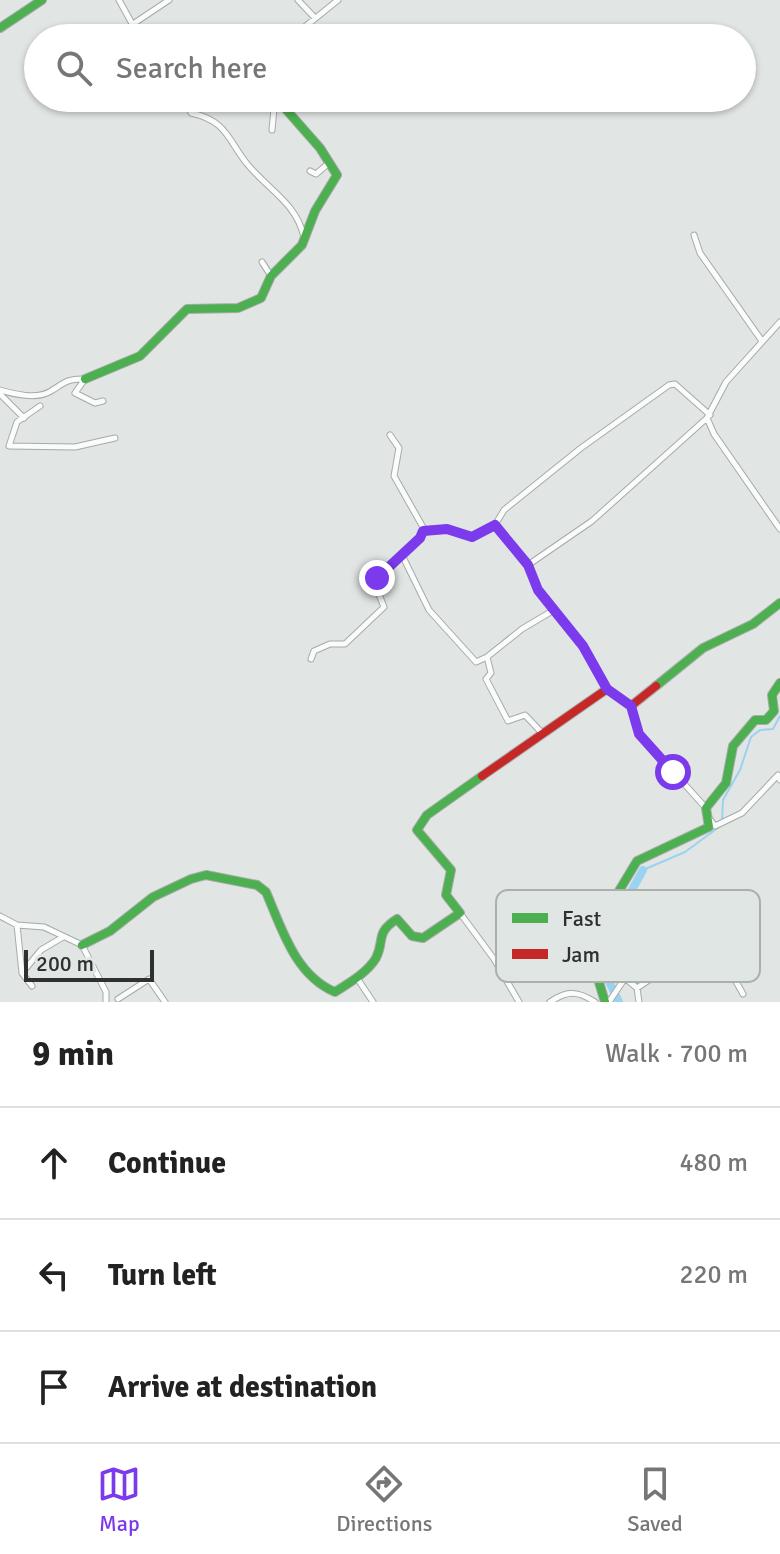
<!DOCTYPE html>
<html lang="en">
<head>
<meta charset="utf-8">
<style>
	body { margin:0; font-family:Signika,sans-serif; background:#f6f6f6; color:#222 }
	.scale { position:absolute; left:24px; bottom:20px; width:130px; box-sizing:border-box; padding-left:8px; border:4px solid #2f3130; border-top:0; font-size:22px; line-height:28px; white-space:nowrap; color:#2f3130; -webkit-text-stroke:6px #e0e6e3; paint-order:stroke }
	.stop { position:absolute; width:24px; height:24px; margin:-18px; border:6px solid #7c3aed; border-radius:50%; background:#fff }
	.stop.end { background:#7c3aed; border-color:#fff; box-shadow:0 2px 8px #0008 }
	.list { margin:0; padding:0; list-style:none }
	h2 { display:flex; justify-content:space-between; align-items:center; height:104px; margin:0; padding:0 32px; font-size:34px }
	h2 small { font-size:26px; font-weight:400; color:#767676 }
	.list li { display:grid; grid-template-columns:52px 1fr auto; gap:24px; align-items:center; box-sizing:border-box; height:112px; padding:0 32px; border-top:2px solid #e0e0e0 }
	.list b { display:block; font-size:30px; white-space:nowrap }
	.list em { font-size:26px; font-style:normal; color:#767676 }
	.icon { flex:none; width:44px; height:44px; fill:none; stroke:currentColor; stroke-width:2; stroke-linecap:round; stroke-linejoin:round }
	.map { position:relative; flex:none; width:780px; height:1002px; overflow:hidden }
	.search { position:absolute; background:#fff; box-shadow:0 2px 6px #0004; left:24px; right:24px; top:24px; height:88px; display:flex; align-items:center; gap:20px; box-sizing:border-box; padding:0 28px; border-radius:44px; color:#767676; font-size:30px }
	.sheet { height:440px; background:#fff }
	nav { display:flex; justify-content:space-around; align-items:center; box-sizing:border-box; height:112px; border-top:2px solid #e0e0e0; background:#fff; font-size:22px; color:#767676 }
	nav a { display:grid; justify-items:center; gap:4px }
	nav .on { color:#7c3aed }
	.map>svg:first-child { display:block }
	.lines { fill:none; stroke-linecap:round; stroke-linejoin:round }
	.stream { stroke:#9ad2f1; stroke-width:2 }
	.river { stroke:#9ad2f1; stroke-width:8 }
	.street-casing { stroke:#a7aaa8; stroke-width:7 }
	.fast-casing { stroke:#a7aaa8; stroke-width:10 }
	.jam-casing { stroke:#a7aaa8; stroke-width:10 }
	.street { stroke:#fafbfb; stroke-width:5 }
	.fast { stroke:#4caf50; stroke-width:8 }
	.jam { stroke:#c62828; stroke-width:8 }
	.route { stroke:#7c3aed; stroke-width:10 }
	.key { fill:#e0e6e3; stroke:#abb0ad; stroke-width:2 }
	.key-label { font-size:22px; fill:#2f3130 }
</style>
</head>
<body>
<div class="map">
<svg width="780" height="1002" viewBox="0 0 780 1002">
	<rect width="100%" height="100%" fill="#e1e5e3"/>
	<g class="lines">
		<path class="stream" d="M722,822L723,800L740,770L751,737L760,730L773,729L780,716
			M643,870L685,852L719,827"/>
		<path class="river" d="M619,1002L606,975L615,921L643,870"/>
		<g class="street-casing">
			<path id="street" d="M119,0L140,38
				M298,0L315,18
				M133,24L169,0
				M291,38L338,0
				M186,98L191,113C228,121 228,141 248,165C270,191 296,203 304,237
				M120,107L131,98
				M272,130L275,98
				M310,171L316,174L329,163
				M694,235L700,253L762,341
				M262,262L271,276
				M780,322L726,382L707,418L714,434L780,529
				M0,390C14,394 37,400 51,391C64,383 68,378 85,379L75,393L95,403L103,401
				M0,394L24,418
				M40,406L17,422L9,446L75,447L115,438
				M495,525L528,565L538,590L583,646L607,689
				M423,531L447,529L472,537L495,525L504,510L581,448L669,385L675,384L710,415
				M402,555L429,610L476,662L487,657
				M528,565L592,521L707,418
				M311,659L314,651L330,644H345L384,607L374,582L377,578L420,538L424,529L394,476L399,448L390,435
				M631,706L639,734L706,808
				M543,734L525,715L508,721L486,679L491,673L487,657L522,629L554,610
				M708,817L715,826L742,813L778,775L780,780
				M460,913L494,959L519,1002
				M0,916L17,925L44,927L82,945L106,992V1002
				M17,925L22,973
				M720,953L743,994
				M357,978L373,1002
				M32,986L22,973L41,950L63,937
				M637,988L639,1002
				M118,999L149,979L165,1002
				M550,1002C568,990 578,991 595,1002
				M609,1002L625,978L637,988L688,954L720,953L742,937"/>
		</g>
		<g class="fast-casing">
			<path id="fast" d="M0,28L42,0
				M85,379L140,356L187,309L238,308L261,298L271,276L302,245L315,211L337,175L320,148L276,98
				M656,686L703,648L753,624L780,603
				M82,945L110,931L153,897L191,879L206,875L257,885L266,892C282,929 295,975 335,992C349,983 367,973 376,958C385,940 375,933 397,919L412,936L423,938L460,913L446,895L451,870L417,830L427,815L482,776
				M605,1002L595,969L613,945V935L603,926L602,919L637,861L709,827L706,808L726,783L733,746L755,720H766L774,711L772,695L780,683"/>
		</g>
		<g class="jam-casing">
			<path id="jam" d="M482,776L607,689L631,706L656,686"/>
		</g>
		<use href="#street" class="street"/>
		<use href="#fast" class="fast"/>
		<use href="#jam" class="jam"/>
	</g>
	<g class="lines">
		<path class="route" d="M377,578L420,538L423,531L447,529L472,537L495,525L528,565L538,590L583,646L607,689L631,706L639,734L673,772"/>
	</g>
	<rect x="496" y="890" width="264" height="92" rx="12" class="key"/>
	<rect x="512" y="913" width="36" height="10" fill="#4caf50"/>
	<rect x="512" y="949" width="36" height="10" fill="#c62828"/>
	<g class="key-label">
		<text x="562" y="926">Fast</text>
		<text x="562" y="962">Jam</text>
	</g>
</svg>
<div class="scale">200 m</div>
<div class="stop" style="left:673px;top:772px"></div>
<div class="stop end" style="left:377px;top:578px"></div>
<div class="search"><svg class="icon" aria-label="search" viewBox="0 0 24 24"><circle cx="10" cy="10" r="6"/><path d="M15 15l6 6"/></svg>Search here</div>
</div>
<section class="sheet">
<h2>9 min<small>Walk · 700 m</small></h2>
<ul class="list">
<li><svg class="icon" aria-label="ahead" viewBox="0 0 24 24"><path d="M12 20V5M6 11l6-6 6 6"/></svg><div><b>Continue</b></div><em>480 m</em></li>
<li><svg class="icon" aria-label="left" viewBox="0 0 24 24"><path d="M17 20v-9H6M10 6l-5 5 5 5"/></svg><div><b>Turn left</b></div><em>220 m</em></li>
<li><svg class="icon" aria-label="arrive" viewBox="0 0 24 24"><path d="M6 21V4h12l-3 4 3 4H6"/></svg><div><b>Arrive at destination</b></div></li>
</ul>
</section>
<nav>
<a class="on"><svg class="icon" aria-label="map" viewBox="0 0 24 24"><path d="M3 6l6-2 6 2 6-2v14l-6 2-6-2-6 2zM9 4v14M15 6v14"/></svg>Map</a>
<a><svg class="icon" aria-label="directions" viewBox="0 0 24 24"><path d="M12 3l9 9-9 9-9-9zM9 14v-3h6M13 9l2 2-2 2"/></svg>Directions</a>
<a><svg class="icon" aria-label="saved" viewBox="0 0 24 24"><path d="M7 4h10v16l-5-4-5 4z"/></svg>Saved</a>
</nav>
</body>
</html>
